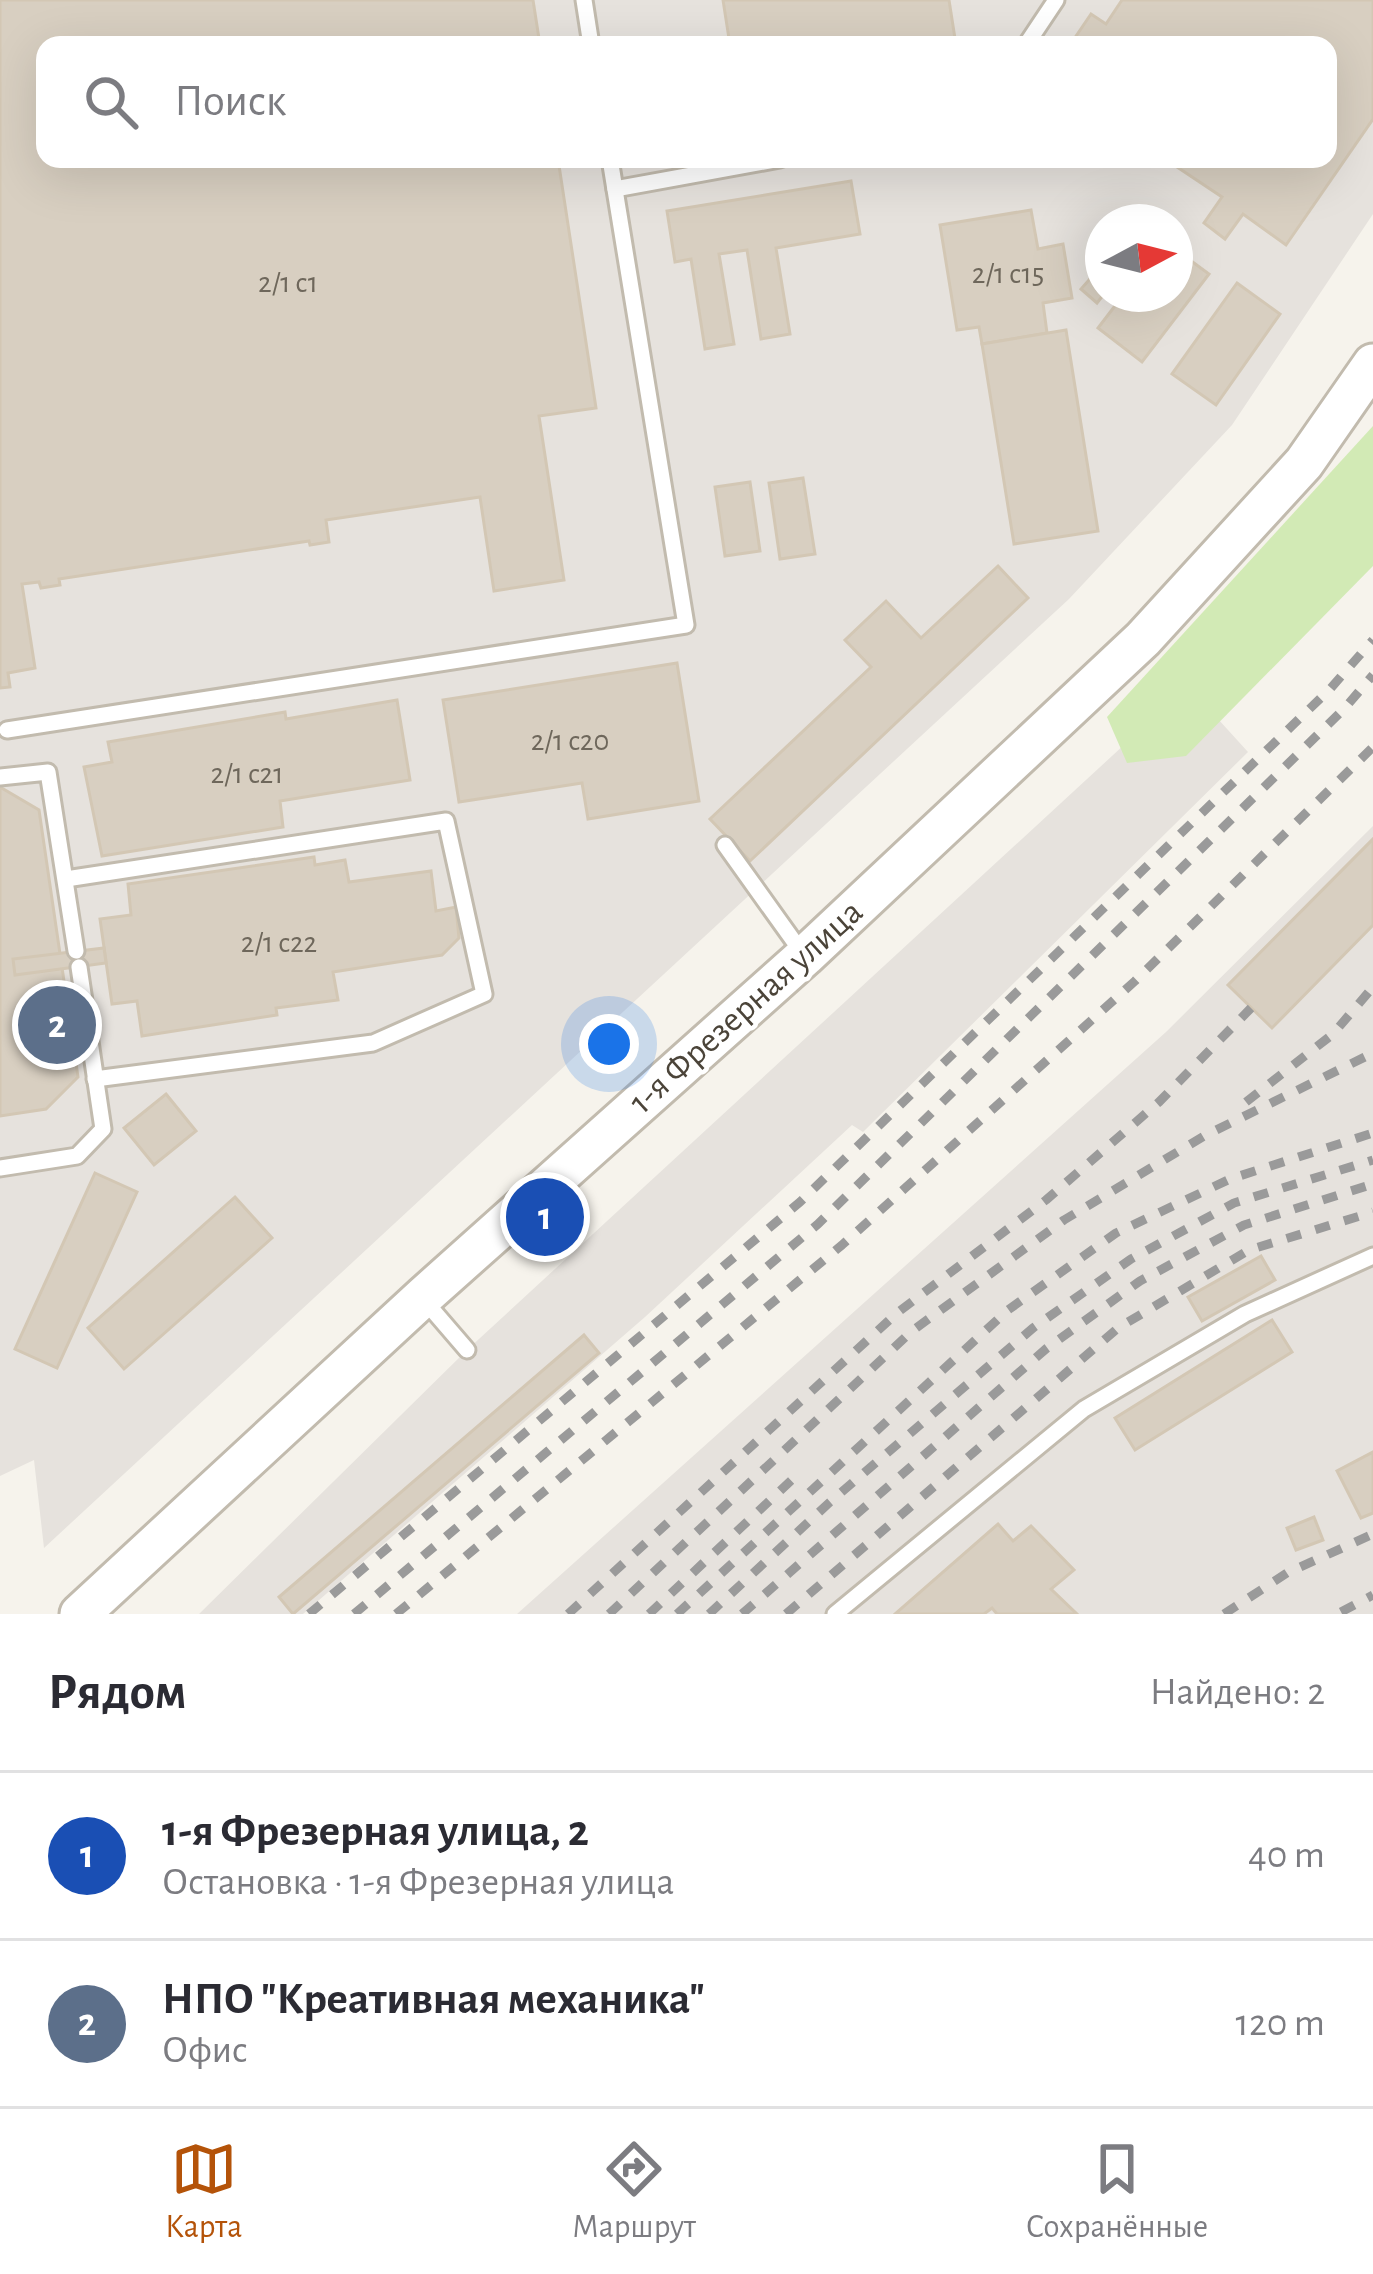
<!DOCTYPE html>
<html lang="ru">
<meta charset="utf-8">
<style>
body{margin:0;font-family:"Alegreya Sans",sans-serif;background:#f7f7f7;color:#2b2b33}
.compass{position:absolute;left:1085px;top:204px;width:108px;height:108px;border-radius:50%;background:#fff;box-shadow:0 12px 48px #0002;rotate:83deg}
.you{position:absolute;left:609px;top:1044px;width:42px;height:42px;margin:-30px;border:9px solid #fff;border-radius:50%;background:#1a73e8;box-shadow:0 0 0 18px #1a73e833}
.badge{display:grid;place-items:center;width:78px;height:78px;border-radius:50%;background:#b45309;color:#fff;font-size:39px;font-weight:700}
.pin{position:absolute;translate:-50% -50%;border:6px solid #fff;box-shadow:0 3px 12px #0006}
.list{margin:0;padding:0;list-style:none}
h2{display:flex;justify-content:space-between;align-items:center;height:156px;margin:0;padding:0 48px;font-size:51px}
h2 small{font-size:39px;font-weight:400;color:#7c7c81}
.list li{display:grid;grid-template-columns:78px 1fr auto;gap:36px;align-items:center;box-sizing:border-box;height:168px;padding:0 48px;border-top:3px solid #e1e1e2}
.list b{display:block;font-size:45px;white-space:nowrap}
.list p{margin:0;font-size:39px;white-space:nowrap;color:#7c7c81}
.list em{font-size:39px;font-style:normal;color:#7c7c81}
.icon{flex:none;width:66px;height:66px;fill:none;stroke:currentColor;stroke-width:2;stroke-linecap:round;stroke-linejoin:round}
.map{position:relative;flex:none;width:1373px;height:1614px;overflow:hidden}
.search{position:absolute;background:#fff;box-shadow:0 12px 48px #0002;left:36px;right:36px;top:36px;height:132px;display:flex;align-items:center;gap:30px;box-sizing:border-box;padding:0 42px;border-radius:24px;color:#7c7c81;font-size:45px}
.sheet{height:492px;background:#fff}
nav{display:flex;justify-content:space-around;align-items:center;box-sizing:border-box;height:168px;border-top:3px solid #e1e1e2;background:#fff;font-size:33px;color:#7c7c81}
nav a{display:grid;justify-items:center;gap:6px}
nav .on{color:#b45309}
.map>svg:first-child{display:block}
.industrial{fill:#e6e2dd;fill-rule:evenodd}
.green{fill:#d2eab5}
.building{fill:#d8cfc1;stroke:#d3c7b4;stroke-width:3}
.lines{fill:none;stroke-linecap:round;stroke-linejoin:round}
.service-casing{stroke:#c2bbae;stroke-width:21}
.tertiary-casing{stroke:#c2bbae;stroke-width:45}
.service{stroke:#fff;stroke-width:15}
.tertiary{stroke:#fff;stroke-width:39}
.rail{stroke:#9a9a9a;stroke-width:9;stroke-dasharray:15 15;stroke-linecap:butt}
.labels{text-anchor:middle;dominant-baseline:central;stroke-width:9;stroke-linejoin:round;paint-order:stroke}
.number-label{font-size:30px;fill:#6e675b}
.street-label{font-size:36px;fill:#4b4439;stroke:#fff}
</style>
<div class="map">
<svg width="1373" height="1614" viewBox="0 0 1373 1614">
<rect width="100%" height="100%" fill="#f6f3ec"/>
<g class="industrial">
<path d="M0 0H1373V214L1232 425 1069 599 44 1548 34 1460 0 1476ZM45 45H1328V159H45ZM1103 222H1175V294H1103Z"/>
<path d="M1188 686 1248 752 863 1132 852 1125 645 1317 303 1614H199L467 1350Z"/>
<path d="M1373 826V1614H517L1166 1032Z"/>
</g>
<path class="green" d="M1373 426V566L1186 756 1127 763 1107 717Z"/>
<g class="building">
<path d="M0 0H533L540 45H45V159H558L596 408 539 416 564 580 494 591 480 497 326 520 329 542 310 545 309 541 59 579 60 585 41 588 39 582 22 584 35 668 8 673 10 687 0 688Z"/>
<path d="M723 0H949L956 45H730Z"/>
<path d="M1122 0H1373V119L1286 245 1243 214 1225 239 1204 223 1222 197 1165 159H1328V45H1070L1091 14 1106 24Z"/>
<path d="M851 181 860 234 776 248 790 334 761 339 747 250 719 254 734 344 705 349 691 259 675 262 667 211Z"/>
<path d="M1031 210 1038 249 1063 244 1072 298 1043 303 1047 333 982 344 979 327 957 330 940 225Z"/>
<path d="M1175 249 1209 274 1142 362 1098 328 1124 294H1175Z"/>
<path d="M1103 264 1104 294 1097 303 1081 289Z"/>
<path d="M1237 283 1280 314 1216 405 1172 374Z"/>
<path d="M1066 330 1098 531 1014 544 982 344Z"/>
<path d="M803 478 815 554 780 559 769 483Z"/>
<path d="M750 482 760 551 725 556 715 487Z"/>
<path d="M998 566 1028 598 750 861 710 819 871 667 845 640 886 601 921 638Z"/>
<path d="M677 663 699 801 588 819 582 783 459 802 443 700Z"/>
<path d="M397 700 410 780 280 801 283 827 102 856 84 767 112 762 108 742 285 712 286 719Z"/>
<path d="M0 787 39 810 78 1077 46 1109 0 1116Z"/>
<path d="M1373 839V925L1272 1028 1228 985Z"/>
<path d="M314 857 315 865 345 860 349 882 431 871 436 911 456 907 459 938 442 955 333 972 338 1000 276 1008 277 1015 142 1036 137 1001 112 1004 100 919 131 915 128 884Z"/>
<path d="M104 948 106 963 15 975 13 959Z"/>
<path d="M166 1094 196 1131 154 1165 124 1128Z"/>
<path d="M95 1173 137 1192 57 1368 15 1349Z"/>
<path d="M235 1197 272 1238 124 1369 88 1328Z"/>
<path d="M1261 1256 1275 1280 1202 1321 1188 1297Z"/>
<path d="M1272 1320 1292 1352 1135 1450 1115 1418Z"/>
<path d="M584 1335 599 1353 293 1614 279 1597Z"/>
<path d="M1373 1452V1513L1361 1518 1337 1471Z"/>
<path d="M1314 1517 1323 1540 1296 1550 1287 1528Z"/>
<path d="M998 1524 1013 1541 1031 1526 1074 1570 1051 1589 1077 1614H997L992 1608 984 1614H895Z"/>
</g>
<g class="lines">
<g class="service-casing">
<g id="service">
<path d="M584 0 591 45"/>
<path d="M1026 45 1056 0"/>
<path d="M615 189 780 159"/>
<path d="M7 730 686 625 610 159"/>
<path d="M0 777 48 772 76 951"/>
<path d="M725 845 803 954"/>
<path d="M66 879 446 821 484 994 373 1043 95 1079"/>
<path d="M0 1168 77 1156 103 1129 79 967"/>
<path d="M424 1300 467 1350"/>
<path d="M835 1614 1084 1409 1245 1314 1373 1256"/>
</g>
</g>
<g class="tertiary-casing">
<path id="tertiary" d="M80 1614 424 1296 805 956 1143 639 1304 463 1373 364"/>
</g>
<use href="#service" class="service"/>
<use href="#tertiary" class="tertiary"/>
<g class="rail">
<path d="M1246 1102 1333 1034 1373 987"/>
<path d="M1341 1612 1373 1595"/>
<path d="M309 1614 800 1202 1330 689 1373 640"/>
<path d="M354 1614 818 1224 1344 709 1373 675"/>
<path d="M396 1614 842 1245 1135 981 1373 747"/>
<path d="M568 1614 897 1313 1046 1200 1159 1102 1251 1008"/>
<path d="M609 1614 912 1331 1064 1220 1204 1136 1373 1053"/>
<path d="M649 1614 798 1474"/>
<path d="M677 1614 1008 1310 1116 1233 1230 1179 1373 1133"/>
<path d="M709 1614 830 1502 1033 1328 1131 1259 1234 1203 1373 1160"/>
<path d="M742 1614 1047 1348 1140 1281 1244 1225 1373 1184"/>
<path d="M786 1614 1118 1328 1249 1250 1373 1212"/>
<path d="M1224 1614 1287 1573 1373 1534"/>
</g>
</g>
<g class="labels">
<g class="number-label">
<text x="1008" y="274">2/1 с15</text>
<text x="288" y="283">2/1 с1</text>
<text x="570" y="741">2/1 c20</text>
<text x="247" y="774">2/1 c21</text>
<text x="279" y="943">2/1 c22</text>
</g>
<g class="street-label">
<text transform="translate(746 1007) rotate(-42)">1-я Фрезерная улица</text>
</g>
</g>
</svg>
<svg class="compass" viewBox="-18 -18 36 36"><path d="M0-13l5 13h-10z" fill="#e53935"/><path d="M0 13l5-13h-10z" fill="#7c7c81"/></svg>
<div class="you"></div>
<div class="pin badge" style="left:545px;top:1217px;background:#1a4fb4">1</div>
<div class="pin badge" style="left:57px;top:1025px;background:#5c6f8a">2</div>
<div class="search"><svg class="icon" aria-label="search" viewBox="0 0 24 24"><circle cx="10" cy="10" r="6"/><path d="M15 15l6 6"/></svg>Поиск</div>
</div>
<section class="sheet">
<h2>Рядом<small>Найдено: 2</small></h2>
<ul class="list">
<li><span class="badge" style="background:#1a4fb4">1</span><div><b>1-я Фрезерная улица, 2</b><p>Остановка · 1-я Фрезерная улица</p></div><em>40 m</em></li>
<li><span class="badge" style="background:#5c6f8a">2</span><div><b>НПО &quot;Креативная механика&quot;</b><p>Офис</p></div><em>120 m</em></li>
</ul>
</section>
<nav>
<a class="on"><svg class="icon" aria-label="map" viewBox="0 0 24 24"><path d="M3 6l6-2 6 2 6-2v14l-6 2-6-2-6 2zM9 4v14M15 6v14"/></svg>Карта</a>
<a><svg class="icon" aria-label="directions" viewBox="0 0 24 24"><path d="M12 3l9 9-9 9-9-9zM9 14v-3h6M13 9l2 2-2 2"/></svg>Маршрут</a>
<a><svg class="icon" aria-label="saved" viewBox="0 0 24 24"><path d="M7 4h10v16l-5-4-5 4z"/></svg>Сохранённые</a>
</nav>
